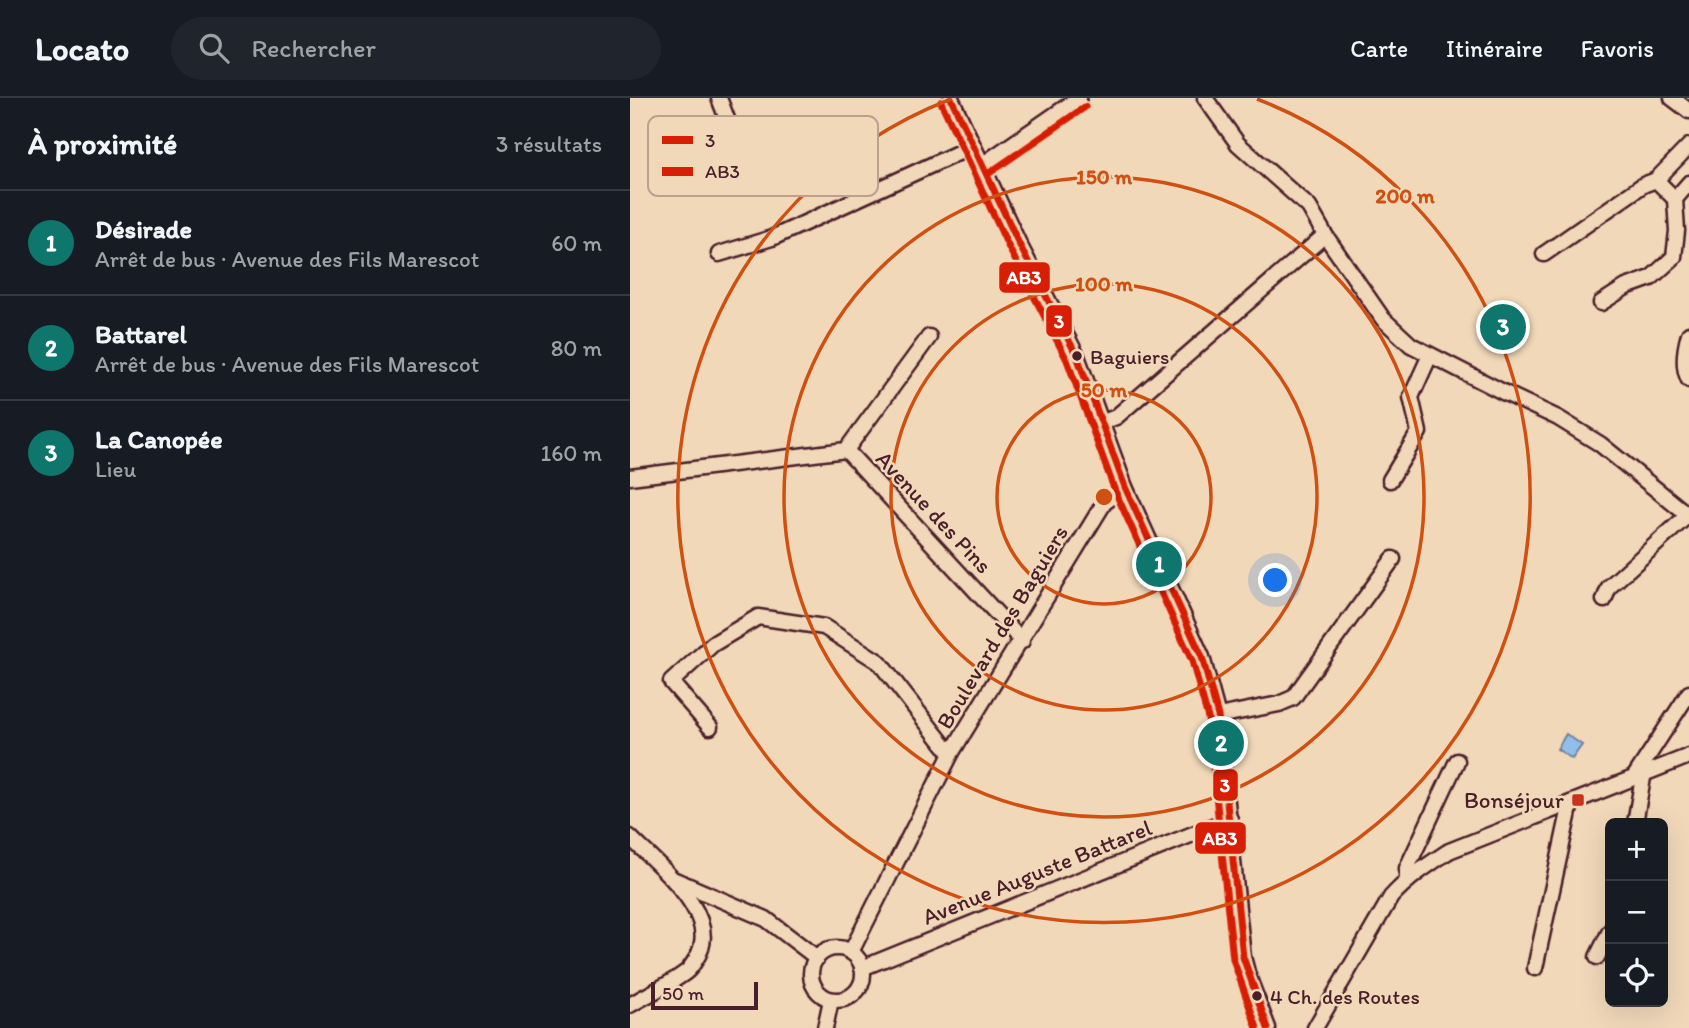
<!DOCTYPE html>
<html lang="fr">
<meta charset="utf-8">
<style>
body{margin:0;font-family:Itim,sans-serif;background:#20242c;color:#f1f3f6}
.controls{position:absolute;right:21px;bottom:21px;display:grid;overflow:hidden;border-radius:10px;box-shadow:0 7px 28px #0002}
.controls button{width:63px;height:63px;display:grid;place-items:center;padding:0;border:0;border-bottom:2px solid #363941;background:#171b24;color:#f1f3f6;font:35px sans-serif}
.scale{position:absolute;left:21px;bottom:18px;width:107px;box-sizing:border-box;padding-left:7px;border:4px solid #4a1f2b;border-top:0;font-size:19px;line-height:24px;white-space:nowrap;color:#4a1f2b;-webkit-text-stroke:5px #f1d8b9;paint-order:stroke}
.you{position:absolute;left:646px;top:483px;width:24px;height:24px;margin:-18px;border:5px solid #fff;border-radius:50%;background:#1a73e8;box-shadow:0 0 0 10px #1a73e833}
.badge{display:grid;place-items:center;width:46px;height:46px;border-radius:50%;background:#0f766e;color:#fff;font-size:23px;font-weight:700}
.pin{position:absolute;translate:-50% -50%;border:4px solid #fff;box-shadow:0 2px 7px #0006}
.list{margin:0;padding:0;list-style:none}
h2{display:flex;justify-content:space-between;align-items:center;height:91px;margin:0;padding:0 28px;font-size:30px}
h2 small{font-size:23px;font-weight:400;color:#9ea1a6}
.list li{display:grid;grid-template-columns:46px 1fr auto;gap:21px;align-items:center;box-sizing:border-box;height:105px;padding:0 28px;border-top:2px solid #363941}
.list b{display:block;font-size:26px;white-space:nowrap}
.list p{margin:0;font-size:23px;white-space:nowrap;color:#9ea1a6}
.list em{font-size:23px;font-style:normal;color:#9ea1a6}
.icon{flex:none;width:38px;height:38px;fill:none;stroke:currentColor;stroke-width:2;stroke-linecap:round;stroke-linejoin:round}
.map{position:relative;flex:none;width:1059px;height:930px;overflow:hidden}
header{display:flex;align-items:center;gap:42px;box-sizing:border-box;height:98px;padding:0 35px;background:#171b24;border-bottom:2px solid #363941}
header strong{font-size:33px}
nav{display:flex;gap:38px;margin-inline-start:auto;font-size:24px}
.search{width:490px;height:63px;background:#20242c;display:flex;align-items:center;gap:18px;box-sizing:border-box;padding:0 24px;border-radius:38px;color:#9ea1a6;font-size:26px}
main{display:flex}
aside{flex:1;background:#171b24}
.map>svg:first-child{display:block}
.water{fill:#90bfeb;stroke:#747f9e;stroke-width:2}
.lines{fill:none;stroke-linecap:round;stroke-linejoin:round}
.minor-casing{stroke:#4a1f2b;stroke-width:19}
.minor{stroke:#f1d8b9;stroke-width:14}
.bus-1-casing{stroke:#f1d8b9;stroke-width:12}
.bus-2-casing{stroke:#f1d8b9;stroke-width:12}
.bus-1{stroke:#d81e05;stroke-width:7}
.bus-2{stroke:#d81e05;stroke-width:7}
.ring{fill:none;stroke:#d05011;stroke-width:3.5}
.bus-dot{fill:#4a1f2b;stroke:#f1d8b9;stroke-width:2.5}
.poi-dot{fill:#c8321e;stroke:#f1d8b9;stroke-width:2.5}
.labels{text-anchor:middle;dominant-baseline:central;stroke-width:5;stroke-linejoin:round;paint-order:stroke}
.bus-label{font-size:21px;fill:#4a1f2b;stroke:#f1d8b9;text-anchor:start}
.street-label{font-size:23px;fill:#4a1f2b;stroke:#f1d8b9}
.poi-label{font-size:23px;fill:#4a1f2b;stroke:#f1d8b9;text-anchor:end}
.key{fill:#f1d8b9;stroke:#bfa08e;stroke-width:2}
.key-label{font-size:19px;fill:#4a1f2b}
.centre{fill:#d05011;stroke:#f1d8b9;stroke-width:3.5}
.ring-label{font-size:21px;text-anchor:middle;font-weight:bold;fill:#d05011;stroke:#f1d8b9;stroke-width:5;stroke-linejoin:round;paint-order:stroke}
.line-badge{stroke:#f1d8b9;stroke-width:2.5}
.badge-label{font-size:19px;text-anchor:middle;font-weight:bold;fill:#fff}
</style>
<header>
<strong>Locato</strong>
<div class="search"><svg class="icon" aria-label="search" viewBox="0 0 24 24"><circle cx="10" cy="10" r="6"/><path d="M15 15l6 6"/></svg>Rechercher</div>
<nav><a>Carte</a><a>Itinéraire</a><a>Favoris</a></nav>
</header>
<main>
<aside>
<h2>À proximité<small>3 résultats</small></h2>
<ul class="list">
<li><span class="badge">1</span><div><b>Désirade</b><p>Arrêt de bus · Avenue des Fils Marescot</p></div><em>60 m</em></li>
<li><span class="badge">2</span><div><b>Battarel</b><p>Arrêt de bus · Avenue des Fils Marescot</p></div><em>80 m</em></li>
<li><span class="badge">3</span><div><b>La Canopée</b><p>Lieu</p></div><em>160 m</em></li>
</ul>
</aside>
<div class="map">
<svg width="1059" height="930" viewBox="0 0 1059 930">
<rect width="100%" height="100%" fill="#f1d8b9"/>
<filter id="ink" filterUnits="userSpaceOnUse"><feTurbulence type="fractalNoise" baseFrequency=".0143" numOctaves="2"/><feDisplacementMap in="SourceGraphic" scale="14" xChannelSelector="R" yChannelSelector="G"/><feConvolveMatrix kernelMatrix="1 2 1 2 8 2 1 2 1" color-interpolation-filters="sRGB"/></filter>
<g filter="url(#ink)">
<path class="water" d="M936 636 952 647 942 661 927 651Z"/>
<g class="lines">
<g class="minor-casing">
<g id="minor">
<path d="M89 0 118 76 175 55"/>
<path d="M321 0 389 146 447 258 495 389 572 559 588 618 613 859 618 878 638 930"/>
<path d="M575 0 608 46 679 109 695 137 753 221 781 247 875 295 928 320 970 346 1059 418"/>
<path d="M1042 0 1059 13"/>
<path d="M352 67 449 0"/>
<path d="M1026 82 1059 48"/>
<path d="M89 156 142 140 343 48"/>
<path d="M914 156 1013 87 1026 82 1045 101 1059 85"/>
<path d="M971 205 996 189 1021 180 1044 159 1047 133 1045 101"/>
<path d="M1059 236C1055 250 1052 269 1059 282"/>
<path d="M473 324 486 319 695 137"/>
<path d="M216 352 392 543"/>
<path d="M216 352 299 239"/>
<path d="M0 379 216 352"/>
<path d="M760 382 789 334 781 299 800 257"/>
<path d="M974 502 979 489 1058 417"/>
<path d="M588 618 649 606 663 600 763 461"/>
<path d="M80 629 41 584 83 546 128 519 194 529 249 564 314 647 322 654"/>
<path d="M1005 678 1059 595"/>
<path d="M1005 725 1014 674"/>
<path d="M0 739C28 768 94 818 66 861 63 866 60 871 56 874 39 887 18 896 0 907"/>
<path d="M45 782 136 821 187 860"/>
<path d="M777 782V770L827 663"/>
<circle cx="207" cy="876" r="26"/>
<path d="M221 854 322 654 474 405 495 389"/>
<path d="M967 859 980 833"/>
<path d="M232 870 600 721"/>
<path d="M905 870 941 705"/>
<path d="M195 930 201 902"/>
<path d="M685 930 761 799C778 780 798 767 819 753L1059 658"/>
</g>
</g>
<use href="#minor" class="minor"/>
<g class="bus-1-casing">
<path id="bus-1" d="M321 0 389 146 447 258 495 389 572 559 588 618 613 859 638 930"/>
</g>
<g class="bus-2-casing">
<g id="bus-2">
<path d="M311 4 379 150 437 262 485 393 562 563 578 620 603 861 627 930"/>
<path d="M358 76 455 9"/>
</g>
</g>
<use href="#bus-1" class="bus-1"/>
<use href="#bus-2" class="bus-2"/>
</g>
</g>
<g class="ring">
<circle cx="474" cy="399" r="107"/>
<circle cx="474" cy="399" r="213"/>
<circle cx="474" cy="399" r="320"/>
<path d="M627 1A426 426 0 1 1 321 1"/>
</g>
<g class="bus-dot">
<circle cx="447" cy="258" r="6"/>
<circle cx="627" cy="898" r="6"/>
</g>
<rect class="poi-dot" x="941" y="695" width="14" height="14" rx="3.5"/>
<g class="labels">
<g class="bus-label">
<text x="460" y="258">Baguiers</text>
<text x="640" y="898">4 Ch. des Routes</text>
</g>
<g class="street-label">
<text transform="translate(304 414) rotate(47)">Avenue des Pins</text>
<text transform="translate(372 529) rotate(-59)">Boulevard des Baguiers</text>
<text transform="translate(407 774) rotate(-22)">Avenue Auguste Battarel</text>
</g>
<g class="poi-label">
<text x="934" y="702">Bonséjour</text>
</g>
</g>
<rect x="18" y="18" width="230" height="80" rx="10" class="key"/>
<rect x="32" y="38" width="31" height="8" fill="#d81e05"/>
<rect x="32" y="69" width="31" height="9" fill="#d81e05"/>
<g class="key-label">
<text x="75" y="49">3</text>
<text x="75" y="80">AB3</text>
</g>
<circle cx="474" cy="399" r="10" class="centre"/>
<g class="ring-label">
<text x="474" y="86">150 m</text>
<text x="775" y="105">200 m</text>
<text x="474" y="193">100 m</text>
<text x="474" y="299">50 m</text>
</g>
<g class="line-badge">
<rect x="368" y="163" width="53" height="33" rx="7" fill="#d81e05"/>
<rect x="415" y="206" width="28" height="34" rx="7" fill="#d81e05"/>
<rect x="582" y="670" width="27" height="34" rx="7" fill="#d81e05"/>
<rect x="564" y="723" width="53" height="34" rx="7" fill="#d81e05"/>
</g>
<g class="badge-label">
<text x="394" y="186">AB3</text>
<text x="429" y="230">3</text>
<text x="595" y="694">3</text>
<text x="590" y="747">AB3</text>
</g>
</svg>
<div class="controls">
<button>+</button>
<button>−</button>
<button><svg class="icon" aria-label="locate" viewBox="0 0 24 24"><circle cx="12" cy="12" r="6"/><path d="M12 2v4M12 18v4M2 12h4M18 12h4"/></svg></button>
</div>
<div class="scale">50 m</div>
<div class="you"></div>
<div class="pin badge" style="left:529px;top:466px">1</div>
<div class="pin badge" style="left:591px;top:645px">2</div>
<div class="pin badge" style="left:873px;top:229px">3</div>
</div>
</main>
